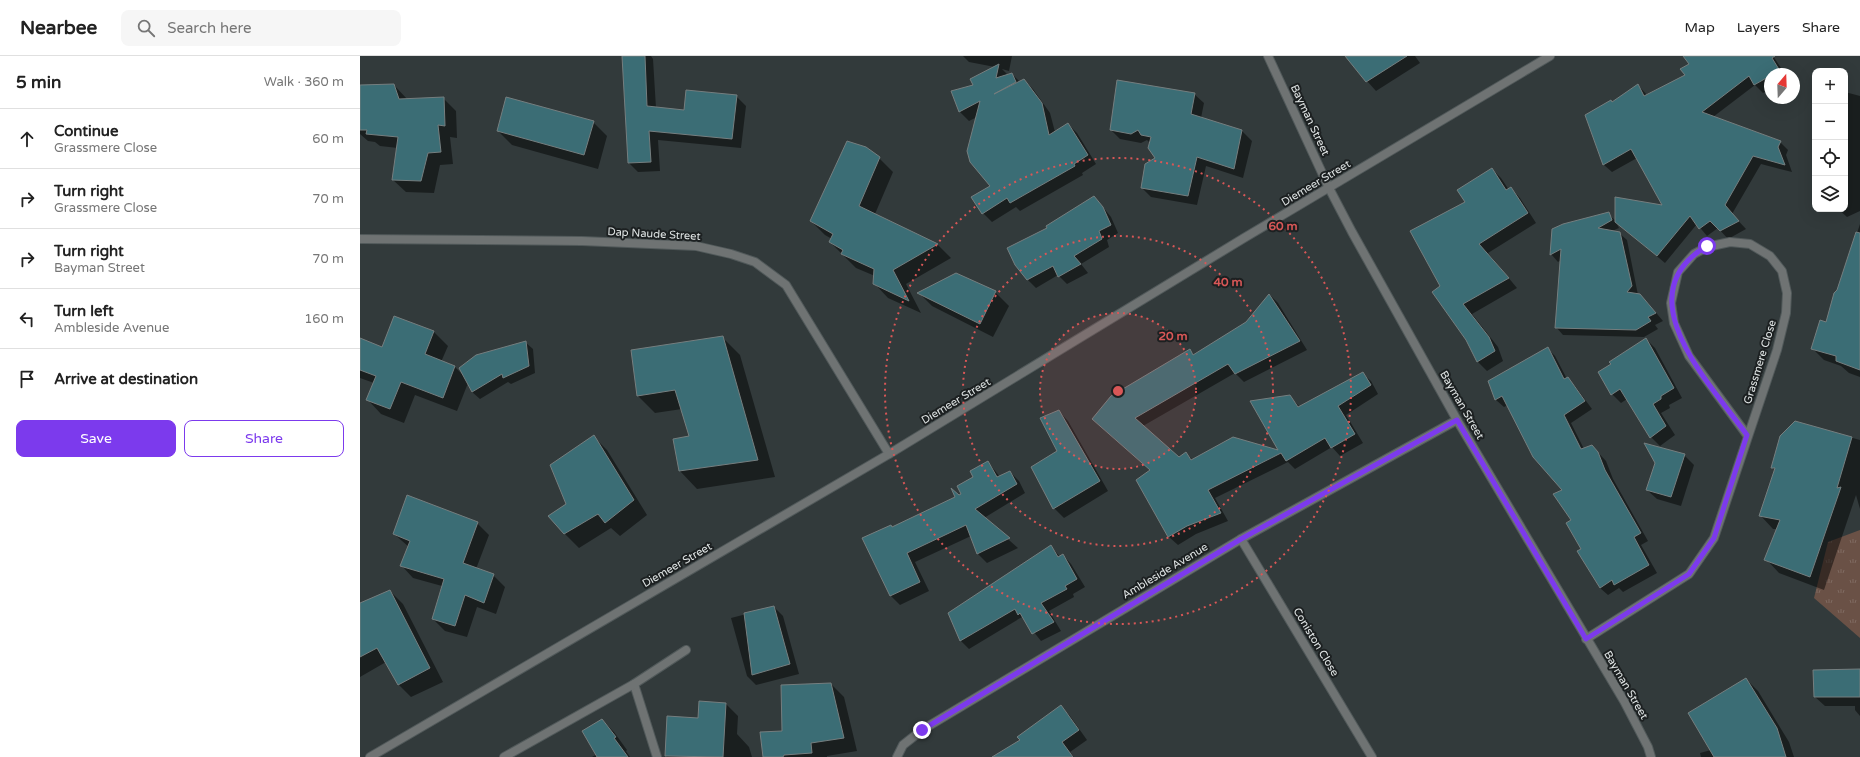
<!DOCTYPE html>
<meta charset="utf-8">
<style>
body{margin:0;font-family:"Varela Round",sans-serif;background:#f6f6f6;color:#222}
.controls{position:absolute;right:12px;top:12px;display:grid;overflow:hidden;border-radius:8px;box-shadow:0 4px 16px #0002}
.controls button{width:36px;height:36px;display:grid;place-items:center;padding:0;border:0;border-bottom:1px solid #e0e0e0;background:#fff;color:#222;font:20px sans-serif}
.compass{position:absolute;left:1404px;top:12px;width:36px;height:36px;border-radius:50%;background:#fff;box-shadow:0 4px 16px #0002;rotate:19deg}
.stop{position:absolute;width:12px;height:12px;margin:-9px;border:3px solid #7c3aed;border-radius:50%;background:#fff}
.stop.end{background:#7c3aed;border-color:#fff;box-shadow:0 1px 4px #0008}
.list{margin:0;padding:0;list-style:none}
h2{display:flex;justify-content:space-between;align-items:center;height:52px;margin:0;padding:0 16px;font-size:17px}
h2 small{font-size:13px;font-weight:400;color:#767676}
.list li{display:grid;grid-template-columns:26px 1fr auto;gap:12px;align-items:center;box-sizing:border-box;height:60px;padding:0 16px;border-top:1px solid #e0e0e0}
.list b{display:block;font-size:15px;white-space:nowrap}
.list p{margin:0;font-size:13px;white-space:nowrap;color:#767676}
.list em{font-size:13px;font-style:normal;color:#767676}
.actions{display:flex;gap:8px;padding:12px 16px}
.actions a{flex:1;padding:9px 0;border:1px solid #7c3aed;border-radius:8px;text-align:center;font-size:14px;color:#7c3aed}
.actions .main{background:#7c3aed;color:#fff}
.icon{flex:none;width:22px;height:22px;fill:none;stroke:currentColor;stroke-width:2;stroke-linecap:round;stroke-linejoin:round}
.map{position:relative;flex:none;width:1500px;height:701px;overflow:hidden}
header{display:flex;align-items:center;gap:24px;box-sizing:border-box;height:56px;padding:0 20px;background:#fff;border-bottom:1px solid #e0e0e0}
header strong{font-size:19px}
nav{display:flex;gap:22px;margin-inline-start:auto;font-size:14px}
.search{width:280px;height:36px;background:#f6f6f6;display:flex;align-items:center;gap:10px;box-sizing:border-box;padding:0 14px;border-radius:8px;color:#767676;font-size:15px}
main{display:flex}
aside{flex:1;background:#fff}
.map>svg:first-child{display:block}
.grass{fill:url(#grass-tufts)}
.shadow{fill:#0007}
.building{fill:#3b6d75;stroke:#757e7f}
.lines{fill:none;stroke-linecap:round;stroke-linejoin:round}
.service-casing{stroke:#51595a;stroke-width:10}
.minor-casing{stroke:#51595a;stroke-width:10}
.tertiary-casing{stroke:#51595a;stroke-width:10}
.service{stroke:#6f7373;stroke-width:8}
.minor{stroke:#6f7373;stroke-width:8}
.tertiary{stroke:#6f7373;stroke-width:8}
.route{stroke:#7c3aed;stroke-width:5}
.ring{fill:none;stroke:#d85757;stroke-width:2;stroke-dasharray:2 4}
.labels{text-anchor:middle;dominant-baseline:central;stroke-width:4;stroke-linejoin:round;paint-order:stroke}
.street-label{font-size:11px;fill:#e0e5e5;stroke:#1c2021}
.centre{fill:#d85757;stroke:#1c2021;stroke-width:2}
.ring-label{font-size:12px;text-anchor:middle;font-weight:bold;fill:#d85757;stroke:#1c2021;stroke-width:4;stroke-linejoin:round;paint-order:stroke}
</style>
<header>
<strong>Nearbee</strong>
<div class="search"><svg class="icon" aria-label="search" viewBox="0 0 24 24"><circle cx="10" cy="10" r="6"/><path d="M15 15l6 6"/></svg>Search here</div>
<nav><a>Map</a><a>Layers</a><a>Share</a></nav>
</header>
<main>
<aside>
<h2>5 min<small>Walk · 360 m</small></h2>
<ul class="list">
<li><svg class="icon" aria-label="ahead" viewBox="0 0 24 24"><path d="M12 20V5M6 11l6-6 6 6"/></svg><div><b>Continue</b><p>Grassmere Close</p></div><em>60 m</em></li>
<li><svg class="icon" aria-label="right" viewBox="0 0 24 24"><path d="M7 20v-9h11M14 6l5 5-5 5"/></svg><div><b>Turn right</b><p>Grassmere Close</p></div><em>70 m</em></li>
<li><svg class="icon" aria-label="right" viewBox="0 0 24 24"><path d="M7 20v-9h11M14 6l5 5-5 5"/></svg><div><b>Turn right</b><p>Bayman Street</p></div><em>70 m</em></li>
<li><svg class="icon" aria-label="left" viewBox="0 0 24 24"><path d="M17 20v-9H6M10 6l-5 5 5 5"/></svg><div><b>Turn left</b><p>Ambleside Avenue</p></div><em>160 m</em></li>
<li><svg class="icon" aria-label="arrive" viewBox="0 0 24 24"><path d="M6 21V4h12l-3 4 3 4H6"/></svg><div><b>Arrive at destination</b></div></li>
</ul>
<div class="actions"><a class="main">Save</a><a>Share</a></div>
</aside>
<div class="map">
<svg width="1500" height="701" viewBox="0 0 1500 701">
<defs>
<pattern id="grass-tufts" width="24" height="20" patternUnits="userSpaceOnUse"><rect width="24" height="20" fill="#6a5146"/><path d="M3 7l-1-3M5 7V3M7 7l1-3M15 17l-1-3M17 17v-4M19 17l1-3" fill="none" stroke="#7f6a61"/></pattern>
</defs>
<rect width="100%" height="100%" fill="#323a3b"/>
<path class="grass" d="M1500 474V582L1454 542 1468 486Z"/>
<g class="shadow">
<path d="M263 0H291L293 3 296 52 325 55 376 40 386 50 381 92 298 84 300 115 278 116 269 107Z"/>
<path d="M603 0H652L649 15 642 13 648 19 652 18 660 26 664 24 673 33 690 57 695 76 708 68 717 77 736 108 722 117 723 119 660 155 656 151 632 166 623 157 632 131 617 61 609 65 600 56 592 36 615 29 635 11 609 6Z"/>
<path d="M993 0H1055L1060 7 1016 35 1007 25Z"/>
<path d="M1335 0H1413L1425 18H1410V33L1403 37 1395 29 1353 61 1420 86 1428 94 1426 99 1432 116 1401 108 1372 158 1386 173 1368 183 1358 172 1347 180 1337 168 1305 207 1256 166 1259 172 1252 175 1259 177 1267 184 1278 239 1288 247 1303 265 1295 269 1298 273 1284 281 1203 279 1196 271 1201 204 1198 206 1191 198 1193 173 1248 158 1256 165 1304 150 1277 102 1252 116 1244 109 1226 60 1253 47 1278 29 1287 39 1326 19Z"/>
<path d="M34 29 47 43 83 42 96 55 97 82 90 81 93 108 80 109 74 137 46 136 33 124 38 92 20 90 15 86 8 85 0 78V30Z"/>
<path d="M1485 36 1500 40V155L1487 161 1478 153H1485Z"/>
<path d="M834 38 844 47 841 62 882 75 892 85 883 122 846 110 837 149 791 141 782 132 796 102 790 87 787 84 781 87 760 83 751 74Z"/>
<path d="M233 66 247 80 238 113 152 89 138 75Z"/>
<path d="M519 102 533 116 515 158 578 189 591 202 546 228 561 257 528 242 514 227 515 220 496 212 470 186 472 183 465 179 451 165Z"/>
<path d="M1132 113 1141 122 1149 134 1151 132 1160 142 1176 167 1128 197 1157 232 1112 258 1138 291 1143 305 1127 315 1118 306 1082 231 1106 147Z"/>
<path d="M742 150 751 161 758 177 747 184 749 191 721 208 728 217 707 228 698 219 676 232 667 223Z"/>
<path d="M1500 168V321L1489 317 1481 310 1464 304 1452 292 1467 268Z"/>
<path d="M596 219 635 236 649 250 633 281 572 250 559 237Z"/>
<path d="M910 239 918 247 947 294 884 326 875 317 783 370 819 403 826 398 833 404 920 396 929 340 940 351 1002 317 1011 325 1018 338 986 359 1003 387 980 400 972 391 935 413 928 406 855 442 868 465 836 478 818 489 809 481 778 424 791 415 741 371 830 295 834 299 887 267Z"/>
<path d="M74 276 88 290 81 306 95 311 105 321 165 286 173 293 175 317 151 328 148 326 120 343 112 336 108 327 97 355 55 339 44 367 21 358 8 344 14 327 0 322V283L23 292Z"/>
<path d="M362 281 380 299 415 421 337 433 320 415 314 384 331 381 322 353 295 357 278 340Z"/>
<path d="M1286 283 1295 292 1322 342 1309 349 1310 352 1301 357 1315 379 1300 390 1291 381 1267 343 1261 347 1252 338V309Z"/>
<path d="M1187 292 1195 300 1207 323 1215 330 1232 353 1211 367 1224 393 1232 390 1246 405 1253 423 1288 485 1281 489 1297 517 1263 536 1259 532 1248 539 1240 532 1222 494 1203 434 1148 349 1144 351 1136 344 1129 326Z"/>
<path d="M699 355 708 365 748 435 704 462 694 452 672 411 699 395Z"/>
<path d="M1435 366 1500 384V453L1496 439 1464 534 1419 517 1406 503 1417 473H1413L1400 459 1415 414 1412 411Z"/>
<path d="M234 381 247 394 287 459 260 480 251 472 219 492 205 478 207 448Z"/>
<path d="M1324 399 1334 409 1321 450 1297 443 1287 434Z"/>
<path d="M628 406 640 421 650 416 659 425 665 437 624 462 658 492 627 507 618 498 611 480 555 506 569 535 540 549 531 540 503 483 532 472 602 439Z"/>
<path d="M117 467 129 479 116 513 133 519 145 531 136 558 117 551 107 581 85 575 73 563 82 530 53 522 42 510 49 491 34 478Z"/>
<path d="M691 490 700 501 703 499 711 508 725 531 713 538 714 541 689 555 701 575 681 585 662 561 609 593 600 584Z"/>
<path d="M30 535 43 548 83 626 51 641 38 628 26 606 0 621V548Z"/>
<path d="M414 551 423 560 439 618 396 629 387 620 371 562Z"/>
<path d="M1500 614V660L1495 654V650H1465L1455 641Z"/>
<path d="M1386 623 1398 635 1429 686 1434 701H1341L1340 697 1351 694Z"/>
<path d="M471 628 484 641 497 695 467 700V701H416L423 675Z"/>
<path d="M366 648 378 660 377 678 389 691 392 701H307L306 700 339 663Z"/>
<path d="M701 651 710 660 727 684 710 696 714 701H634L661 684Z"/>
<path d="M242 664 254 676 267 694 266 695 270 701H232L237 698Z"/>
</g>
<g class="building">
<path d="M262 0H285L287 50 324 54 326 34 377 39 372 83 289 75 291 106 268 107Z"/>
<path d="M985 0H1047L1006 26Z"/>
<path d="M1323 0H1415L1412 2 1420 15 1414 18H1410V20L1394 29 1389 20 1342 56 1421 85 1418 91 1425 109 1393 100 1365 149 1379 165 1360 175 1350 165 1339 173 1330 160 1297 200 1255 166V141L1302 149 1271 93 1243 109 1225 59 1251 44 1252 46 1278 28 1284 40 1325 19 1320 13 1329 8Z"/>
<path d="M639 8 636 22 652 17 656 26 634 38 664 23 682 47 689 79 708 67 728 99 714 108 715 110 650 147 647 142 622 158 611 141 630 130 610 106 607 95 620 45 599 56 591 35 613 29 610 23Z"/>
<path d="M757 24 835 37 831 58 882 74 874 113 837 101 828 140 781 132 785 108 795 102 788 92 791 81 781 79 778 74 771 78 750 74Z"/>
<path d="M34 28 39 43 84 41 85 70 78 69 81 96 68 97 61 125 32 124 38 81 6 78 7 74H0V29Z"/>
<path d="M146 41 234 65 224 99 137 75Z"/>
<path d="M487 85 506 91 520 101 499 150 578 188 533 214 549 245 513 228 514 213 481 198 483 194 469 186 473 178 450 165Z"/>
<path d="M1132 112 1146 134 1151 131 1168 157 1119 188 1149 222 1103 248 1129 281 1135 295 1117 306 1106 284 1072 236 1080 230 1050 175 1105 146 1097 134Z"/>
<path d="M734 140 743 151 751 169 739 175 742 183 714 200 721 208 698 221 693 210 667 224 655 209 647 192 687 172 686 170Z"/>
<path d="M1249 156 1252 164 1238 172 1260 176 1272 230 1267 236 1280 238 1296 257 1288 261 1291 265 1276 274 1195 272 1201 193 1190 199 1192 173 1203 168Z"/>
<path d="M1496 176 1500 177V314L1476 305V300L1451 293 1460 264 1466 266 1474 237 1477 234Z"/>
<path d="M596 217 636 235 620 268 557 237Z"/>
<path d="M909 238 940 285 875 318 868 308 775 362 819 401 826 396 831 404 873 381 918 394 890 345 930 339 938 351 1003 316 1011 329 978 350 995 378 971 392 965 382 926 405 921 397 848 434 861 457 827 470 808 481 776 424 790 414 732 363 751 340 830 293 833 299 886 266Z"/>
<path d="M34 260 74 275 65 298 95 310 83 342 41 326 30 353 6 344 16 320 0 314V282L22 291Z"/>
<path d="M363 280 398 404 319 415 313 383 329 380 315 334 277 340 271 294Z"/>
<path d="M1286 282 1314 332 1301 340V343L1293 348 1306 370 1290 382 1260 333 1251 339 1238 316 1251 308 1249 306Z"/>
<path d="M166 285 169 310 143 322 142 318 112 336 99 312 116 299Z"/>
<path d="M1188 291 1204 323 1208 321 1225 345 1204 359 1221 393 1232 389 1238 396 1245 414 1281 477 1274 481 1289 509 1254 529 1252 524 1240 532 1217 495 1221 493 1206 467 1211 464 1193 438 1202 434 1173 401 1142 340 1135 344 1128 325Z"/>
<path d="M699 354 740 425 693 453 671 411 697 395 680 362Z"/>
<path d="M1435 365 1492 381 1477 432 1481 431 1450 521 1404 504 1420 464 1399 460 1415 412H1411L1420 380Z"/>
<path d="M234 379 274 444 245 467 238 458 204 478 188 460 206 448 190 409Z"/>
<path d="M1284 387 1325 398 1311 441 1286 434 1295 407Z"/>
<path d="M628 405 637 421 650 415 657 428 615 453 650 482 617 498 606 469 547 497 560 526 530 540 502 482 531 469 532 471 595 441 591 432 599 439 601 438 597 430 613 421 610 415Z"/>
<path d="M47 439 118 466 103 507 134 518 124 547 105 539 95 570 72 563 84 523 40 510 50 485 33 478Z"/>
<path d="M691 489 698 501 703 498 717 523 705 530 707 533 681 547 694 566 672 578 660 557 658 559 655 553 600 585 588 557Z"/>
<path d="M30 534 70 612 38 629 17 592 0 601V547Z"/>
<path d="M414 550 430 608 392 619 384 557Z"/>
<path d="M1500 613V641H1454L1453 614Z"/>
<path d="M1386 622 1417 672 1426 701H1354L1328 657Z"/>
<path d="M471 627 484 682 451 687 452 697 424 699 423 701H403L400 676 422 675 421 629Z"/>
<path d="M339 645 366 647 363 701 305 700 307 660 338 662Z"/>
<path d="M701 649 719 674 702 686 713 701H632L660 684 657 681Z"/>
<path d="M242 663 256 681 254 682 268 701H237L222 675Z"/>
</g>
<g class="lines">
<g class="service-casing">
<g id="service">
<path d="M274 628 297 701"/>
<path d="M144 701 274 628 326 594"/>
</g>
</g>
<g class="minor-casing">
<g id="minor">
<path d="M908 0 969 132 992 176 1097 364 1264 645 1288 691 1291 701"/>
<path d="M0 183 222 185 336 190 371 198 395 206 426 229 529 398"/>
<path d="M881 483 1012 701"/>
<path d="M1226 583 1329 518 1354 482 1417 294 1426 257 1427 237 1422 215 1410 200 1390 188 1370 186 1347 191 1334 198 1318 216 1311 247 1314 267 1329 300 1387 379"/>
<path d="M537 701 543 689 562 674 881 483 1097 364"/>
</g>
</g>
<g class="tertiary-casing">
<path id="tertiary" d="M10 701 529 398 884 182 1190 0"/>
</g>
<use href="#service" class="service"/>
<use href="#minor" class="minor"/>
<use href="#tertiary" class="tertiary"/>
</g>
<g class="lines">
<path class="route" d="M562 674 881 483 1097 364 1226 583 1329 518 1354 482 1387 379C1351 329 1263 239 1347 190"/>
</g>
<circle cx="758" cy="335" r="78" fill="#d85757" fill-opacity=".12"/>
<g class="ring">
<circle cx="758" cy="335" r="78"/>
<circle cx="758" cy="335" r="155"/>
<circle cx="758" cy="335" r="233"/>
</g>
<g class="labels">
<g class="street-label">
<text transform="translate(950 64) rotate(65)">Bayman Street</text>
<text transform="translate(956 127) rotate(-31)">Diemeer Street</text>
<text transform="translate(294 178) rotate(3)">Dap Naude Street</text>
<text transform="translate(1400 306) rotate(-73)">Grassmere Close</text>
<text transform="translate(596 345) rotate(-31)">Diemeer Street</text>
<text transform="translate(1102 349) rotate(60)">Bayman Street</text>
<text transform="translate(317 509) rotate(-30)">Diemeer Street</text>
<text transform="translate(805 515) rotate(-31)">Ambleside Avenue</text>
<text transform="translate(956 586) rotate(59)">Coniston Close</text>
<text transform="translate(1266 629) rotate(60)">Bayman Street</text>
</g>
</g>
<circle cx="758" cy="335" r="6" class="centre"/>
<g class="ring-label">
<text x="923" y="174">60 m</text>
<text x="868" y="230">40 m</text>
<text x="813" y="284">20 m</text>
</g>
</svg>
<div class="controls">
<button>+</button>
<button>−</button>
<button><svg class="icon" aria-label="locate" viewBox="0 0 24 24"><circle cx="12" cy="12" r="6"/><path d="M12 2v4M12 18v4M2 12h4M18 12h4"/></svg></button>
<button><svg class="icon" aria-label="layers" viewBox="0 0 24 24"><path d="M12 4l9 5-9 5-9-5zM3 14l9 5 9-5"/></svg></button>
</div>
<svg class="compass" viewBox="-18 -18 36 36"><path d="M0-13l5 13h-10z" fill="#e53935"/><path d="M0 13l5-13h-10z" fill="#767676"/></svg>
<div class="stop" style="left:1347px;top:190px"></div>
<div class="stop end" style="left:562px;top:674px"></div>
</div>
</main>
